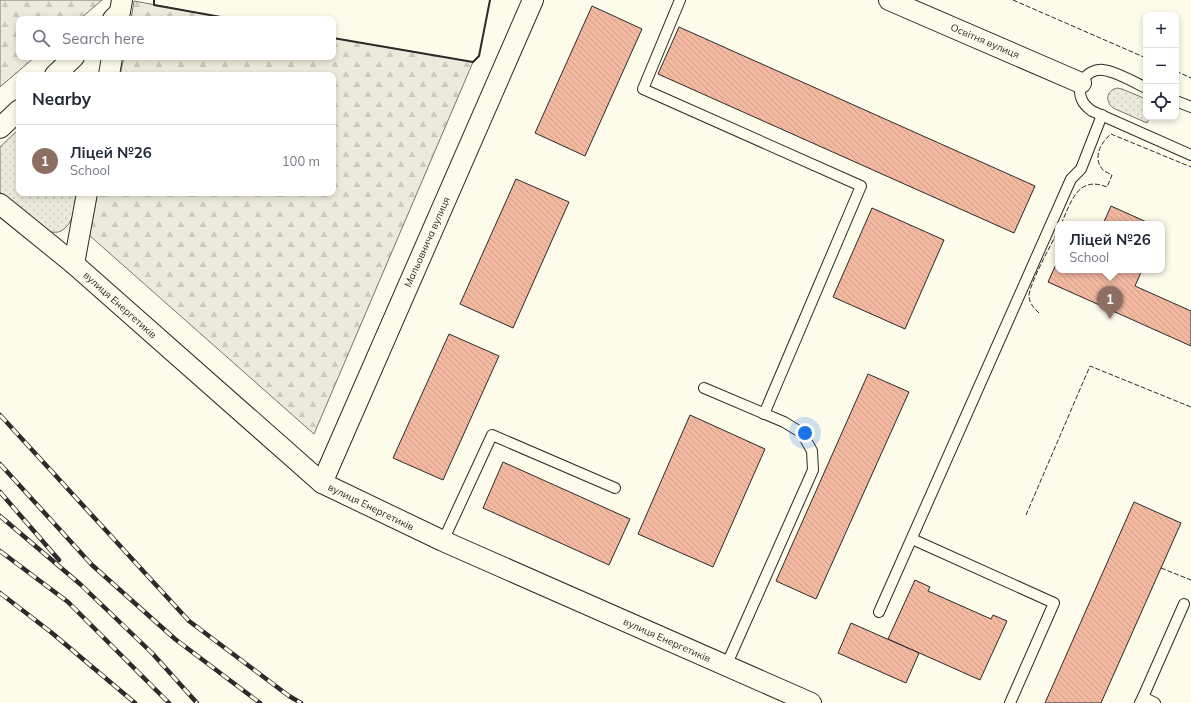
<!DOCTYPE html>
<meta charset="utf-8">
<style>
body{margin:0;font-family:Mulish,sans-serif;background:#f6f6f7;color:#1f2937}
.controls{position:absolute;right:12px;top:12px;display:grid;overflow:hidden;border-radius:8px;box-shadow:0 2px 6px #0003}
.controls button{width:36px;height:36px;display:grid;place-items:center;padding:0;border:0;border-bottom:1px solid #e0e1e3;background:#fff;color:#1f2937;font:20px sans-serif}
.you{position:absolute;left:805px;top:433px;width:14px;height:14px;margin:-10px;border:3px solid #fff;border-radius:50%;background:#1a73e8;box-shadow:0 0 0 6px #1a73e833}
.badge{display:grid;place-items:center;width:26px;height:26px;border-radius:50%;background:#ea580c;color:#fff;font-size:13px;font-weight:700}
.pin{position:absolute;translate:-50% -33px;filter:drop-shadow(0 1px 2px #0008)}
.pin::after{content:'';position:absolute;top:21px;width:14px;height:12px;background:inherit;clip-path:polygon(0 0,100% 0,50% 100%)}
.popup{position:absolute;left:1055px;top:221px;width:110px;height:52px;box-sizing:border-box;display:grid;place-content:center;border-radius:8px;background:#fff;filter:drop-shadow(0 1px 3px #0005);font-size:13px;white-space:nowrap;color:#747a83}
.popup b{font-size:15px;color:#1f2937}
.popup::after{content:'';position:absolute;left:50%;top:100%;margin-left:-8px;border:8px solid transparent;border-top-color:#fff}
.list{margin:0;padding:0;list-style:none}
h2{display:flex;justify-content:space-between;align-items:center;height:52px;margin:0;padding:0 16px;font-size:17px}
h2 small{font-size:13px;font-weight:400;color:#747a83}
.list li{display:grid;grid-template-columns:26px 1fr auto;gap:12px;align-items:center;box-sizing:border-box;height:72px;padding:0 16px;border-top:1px solid #e0e1e3}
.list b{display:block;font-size:15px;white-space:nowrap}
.list p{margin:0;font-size:13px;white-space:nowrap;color:#747a83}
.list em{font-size:13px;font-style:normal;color:#747a83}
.icon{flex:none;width:22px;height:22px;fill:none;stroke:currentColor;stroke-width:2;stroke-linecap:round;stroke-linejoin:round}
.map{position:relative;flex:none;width:1191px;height:703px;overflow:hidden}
.search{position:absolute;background:#fff;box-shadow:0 2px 6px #0003;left:16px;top:16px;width:320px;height:44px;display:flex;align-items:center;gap:10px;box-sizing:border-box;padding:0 14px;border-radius:8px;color:#747a83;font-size:15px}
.panel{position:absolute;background:#fff;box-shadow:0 2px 6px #0003;left:16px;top:72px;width:320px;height:124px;border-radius:8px}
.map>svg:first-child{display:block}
.grass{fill:url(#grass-dots);stroke:#74746e}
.forest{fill:url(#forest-firs);stroke:#74746e}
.building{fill:url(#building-back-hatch);stroke:#2b2b2b}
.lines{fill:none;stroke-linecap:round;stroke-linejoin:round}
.lane-casing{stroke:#2b2b2b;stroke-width:12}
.street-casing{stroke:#2b2b2b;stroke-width:22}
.lane{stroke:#fdfbea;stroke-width:10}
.street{stroke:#fdfbea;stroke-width:20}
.rail-casing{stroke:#2b2b2b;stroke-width:4.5}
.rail{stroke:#fdfbea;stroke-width:3;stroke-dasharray:9;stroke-linecap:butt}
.fence{stroke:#2b2b2b;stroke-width:1;stroke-dasharray:5 2;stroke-linecap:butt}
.wall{stroke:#2b2b2b;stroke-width:2}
.labels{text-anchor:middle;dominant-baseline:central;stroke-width:3;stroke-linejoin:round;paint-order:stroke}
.street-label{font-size:10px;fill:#2b2b2b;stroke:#fdfbea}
</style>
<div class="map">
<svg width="1191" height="703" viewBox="0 0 1191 703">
<defs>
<pattern id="grass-dots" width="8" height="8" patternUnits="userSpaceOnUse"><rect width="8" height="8" fill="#ecebdb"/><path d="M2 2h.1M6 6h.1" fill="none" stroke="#cbcabc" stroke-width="1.8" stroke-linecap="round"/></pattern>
<pattern id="forest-firs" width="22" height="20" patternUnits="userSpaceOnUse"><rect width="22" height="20" fill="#ecebdb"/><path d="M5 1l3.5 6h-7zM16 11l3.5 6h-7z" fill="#cbcabc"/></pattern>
<pattern id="building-back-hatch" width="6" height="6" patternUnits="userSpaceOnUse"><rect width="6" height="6" fill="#f2b8a0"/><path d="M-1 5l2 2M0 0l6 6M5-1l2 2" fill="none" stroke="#d09e8a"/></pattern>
</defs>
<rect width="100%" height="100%" fill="#fdfbea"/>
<g class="grass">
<path d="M1117 88 1122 89 1146 99V117H1150L1147 123 1113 108C1105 101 1106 91 1117 88Z"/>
<path d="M19 129V193H78C75 206 74 224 61 231 58 233 53 232 49 232L11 203 0 192V147Z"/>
</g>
<g class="forest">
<path d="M0 0H102L80 19H19V57H35L0 87Z"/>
<path d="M134 1 232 19H131Z"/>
<path d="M333 38 473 62 314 434 89 235 97 193H333V75H120L124 57H333Z"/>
</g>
<g class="building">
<path d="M592 6 642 29 585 156 535 133Z"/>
<path d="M679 27 1035 186 1014 233 658 74Z"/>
<path d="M516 179 569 202 513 328 460 304Z"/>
<path d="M1111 206 1151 224H1103Z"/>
<path d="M872 208 944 240 905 329 833 297Z"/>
<path d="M1058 260V270H1142L1135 286 1191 311V346L1048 282Z"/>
<path d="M449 334 499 356 443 480 393 458Z"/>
<path d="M868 374 909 392 816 599 776 581Z"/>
<path d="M690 415 765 449 713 567 638 534Z"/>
<path d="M503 462 630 519 609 565 483 508Z"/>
<path d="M1134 502 1181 523 1101 703H1045Z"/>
<path d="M915 580 930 587 928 591 991 619 993 615 1007 621 980 680 888 639Z"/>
<path d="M851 623 919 653 906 683 838 653Z"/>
</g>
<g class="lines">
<g class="lane-casing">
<g id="lane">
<path d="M680 0 643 89 861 186 764 414"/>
<path d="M1146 88C1134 82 1115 71 1103 70 1087 68 1075 86 1082 100 1084 105 1088 108 1092 111L1191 155"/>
<path d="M1176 101 1191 107"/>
<path d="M704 388 784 422 802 433 812 451 813 470 726 666"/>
<path d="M912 539 1054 603 1010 703"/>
<path d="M443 541 492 435 615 488"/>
<path d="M879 612 1071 179 1081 169 1102 115"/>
<path d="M1143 697 1184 604"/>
<path d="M1140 703 1143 697 1155 703"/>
</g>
</g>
<g class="street-casing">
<g id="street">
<path d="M889 0 1081 83"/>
<path d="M113 19 120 12 122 0"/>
<path d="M55 75 74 57"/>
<path d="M109 75 112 57"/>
<path d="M0 128 19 110"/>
<path d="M0 204 74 264 322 483 443 541 811 703"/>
<path d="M74 264 87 193"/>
<path d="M322 483 533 0"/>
</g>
</g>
<use href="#lane" class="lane"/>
<use href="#street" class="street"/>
<g class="rail-casing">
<g id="rail">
<path d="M0 415 189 621 289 696 301 703"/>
<path d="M0 464 92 565 175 639 260 703"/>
<path d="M0 492 59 560"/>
<path d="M0 516 80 584 152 653 197 703"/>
<path d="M0 551 68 602 169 703"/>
<path d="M0 593 52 633 135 703"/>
</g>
</g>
<use href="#rail" class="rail"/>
<g class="fence">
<path d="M1013 0 1146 58"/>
<path d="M1176 71 1191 78"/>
<path d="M1061 224C1071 203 1077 175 1107 187L1112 175C1109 173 1105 172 1103 170 1092 158 1101 142 1111 134L1191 167"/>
<path d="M1039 313C1034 308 1030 304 1029 297 1028 286 1052 243 1058 231"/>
<path d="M1026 515 1090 366 1191 407"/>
<path d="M1161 568 1191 580"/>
</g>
<g class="wall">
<path d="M154 0V5L232 19"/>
<path d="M333 38 473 62 479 56 490 0"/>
</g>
</g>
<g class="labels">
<g class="street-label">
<text transform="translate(985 41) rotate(23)">Освітня вулиця</text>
<text transform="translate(427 242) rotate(-66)">Мальовнича вулиця</text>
<text transform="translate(120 305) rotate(42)">вулиця Енергетиків</text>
<text transform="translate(371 507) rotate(26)">вулиця Енергетиків</text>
<text transform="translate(667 640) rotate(24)">вулиця Енергетиків</text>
</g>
</g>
</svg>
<div class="controls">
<button>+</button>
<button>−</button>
<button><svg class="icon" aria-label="locate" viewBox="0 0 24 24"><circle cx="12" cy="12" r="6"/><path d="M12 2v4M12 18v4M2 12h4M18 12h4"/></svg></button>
</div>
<div class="you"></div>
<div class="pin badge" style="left:1110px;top:319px;background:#8d6e63">1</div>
<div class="popup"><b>Ліцей №26</b>School</div>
<div class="search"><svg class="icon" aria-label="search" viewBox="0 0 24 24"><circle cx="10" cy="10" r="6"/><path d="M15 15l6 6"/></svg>Search here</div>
<section class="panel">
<h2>Nearby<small></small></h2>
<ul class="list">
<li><span class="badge" style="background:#8d6e63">1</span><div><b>Ліцей №26</b><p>School</p></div><em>100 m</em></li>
</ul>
</section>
</div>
